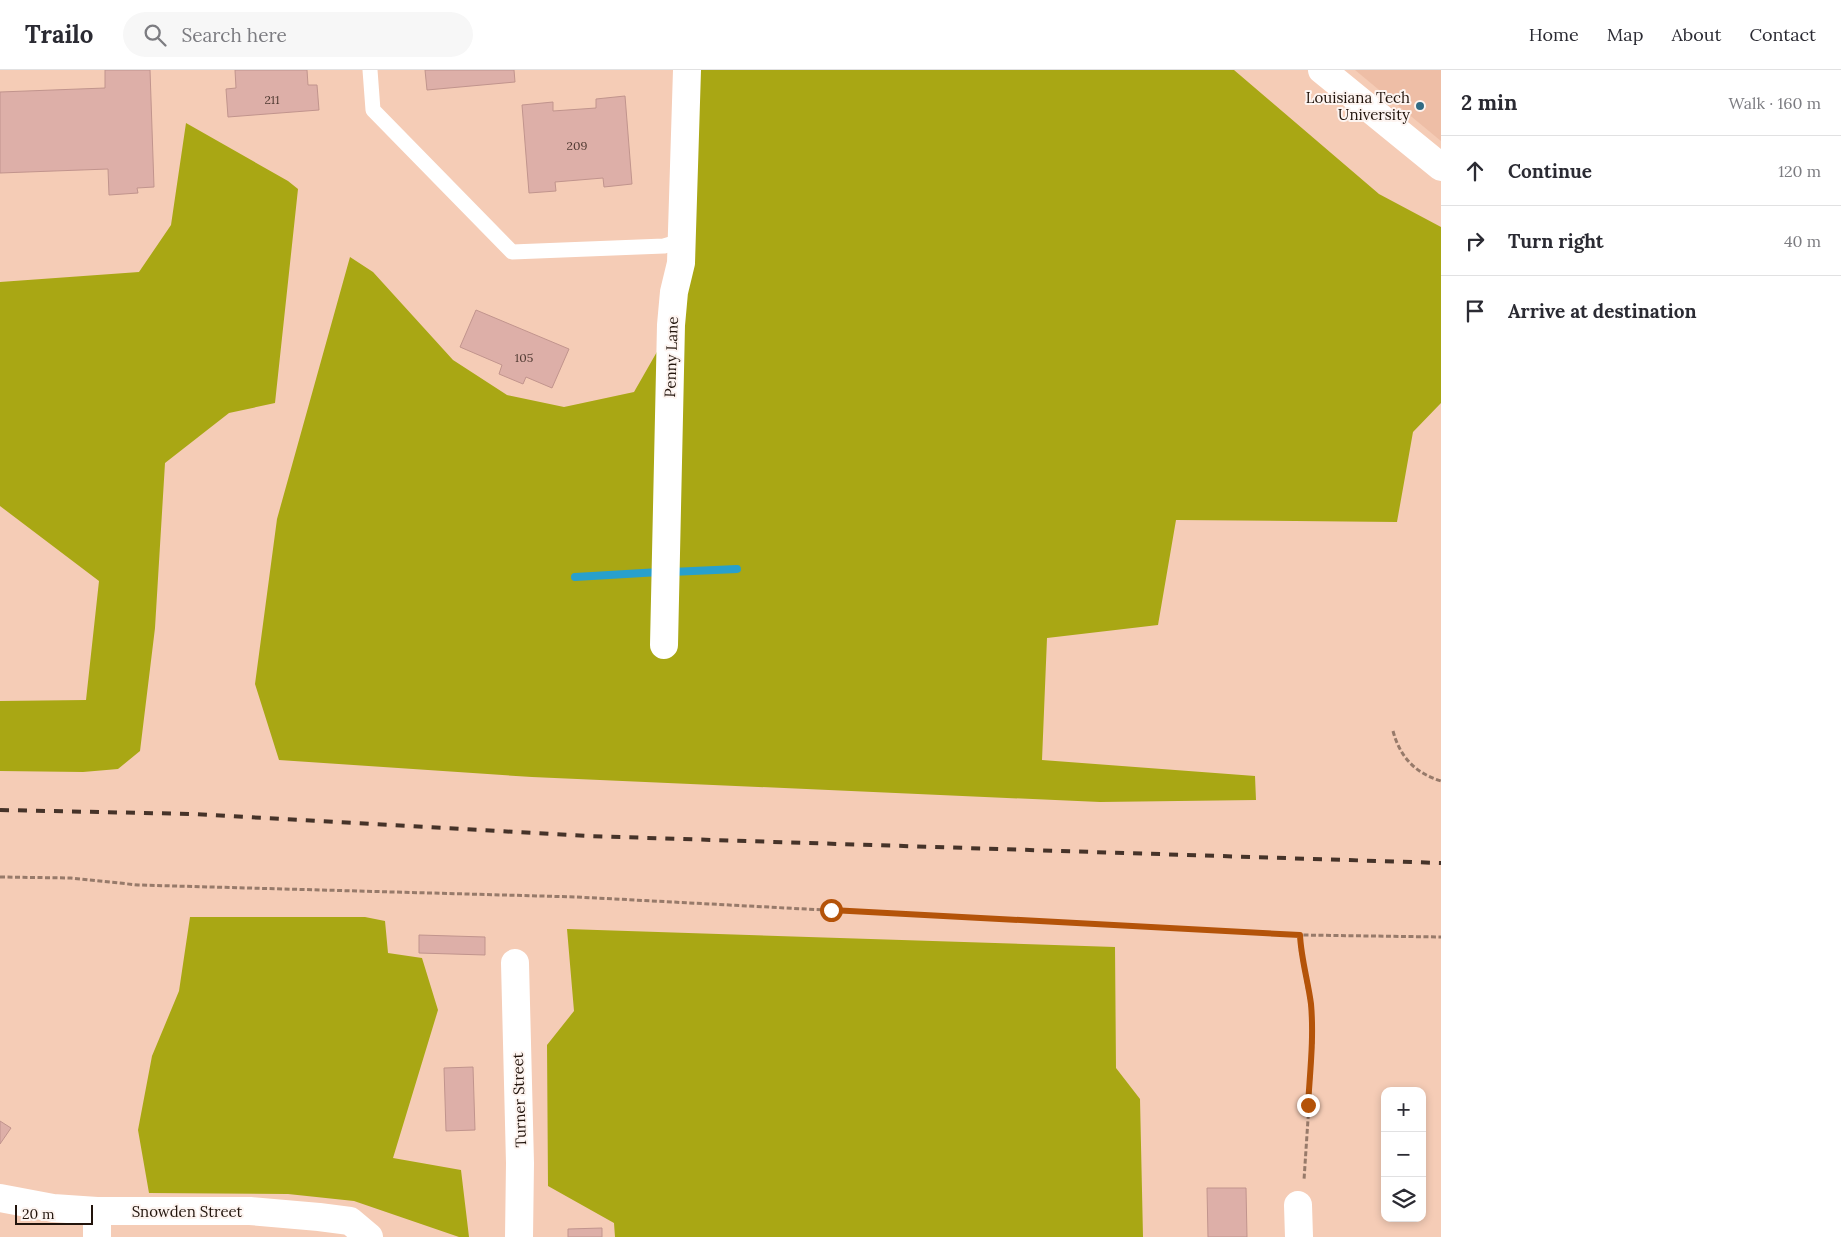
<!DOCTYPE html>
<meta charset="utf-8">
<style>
body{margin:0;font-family:Lora,serif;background:#f7f7f7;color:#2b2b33}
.controls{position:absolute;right:15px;bottom:15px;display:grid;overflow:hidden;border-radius:10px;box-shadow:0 2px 8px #0003}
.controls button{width:45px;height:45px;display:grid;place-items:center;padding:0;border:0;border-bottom:1px solid #e1e1e2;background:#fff;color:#2b2b33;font:25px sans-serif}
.scale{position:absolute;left:15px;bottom:12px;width:78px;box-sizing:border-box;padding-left:5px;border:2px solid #22140c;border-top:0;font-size:14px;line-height:18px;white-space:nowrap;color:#22140c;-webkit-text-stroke:4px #fdf4f0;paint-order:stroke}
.stop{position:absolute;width:15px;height:15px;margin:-11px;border:4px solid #b45309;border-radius:50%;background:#fff}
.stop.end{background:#b45309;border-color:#fff;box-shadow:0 1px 5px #0008}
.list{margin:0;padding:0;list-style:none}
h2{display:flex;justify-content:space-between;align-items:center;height:65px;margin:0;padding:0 20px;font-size:21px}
h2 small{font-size:16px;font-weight:400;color:#7c7c81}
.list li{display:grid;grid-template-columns:32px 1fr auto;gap:15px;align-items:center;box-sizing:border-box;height:70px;padding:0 20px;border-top:1px solid #e1e1e2}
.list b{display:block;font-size:19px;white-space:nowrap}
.list em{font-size:16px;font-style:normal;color:#7c7c81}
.icon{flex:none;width:28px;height:28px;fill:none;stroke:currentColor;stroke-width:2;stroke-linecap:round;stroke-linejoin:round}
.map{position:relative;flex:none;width:1441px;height:1167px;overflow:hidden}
header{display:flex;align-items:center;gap:30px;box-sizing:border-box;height:70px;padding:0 25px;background:#fff;border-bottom:1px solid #e1e1e2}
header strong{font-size:24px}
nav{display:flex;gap:28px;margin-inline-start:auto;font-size:18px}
.search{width:350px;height:45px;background:#f7f7f7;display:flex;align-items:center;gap:12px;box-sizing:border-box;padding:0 18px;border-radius:28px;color:#7c7c81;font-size:19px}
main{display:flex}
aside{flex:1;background:#fff}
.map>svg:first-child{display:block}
.built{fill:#eebea6}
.forest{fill:#a9a714}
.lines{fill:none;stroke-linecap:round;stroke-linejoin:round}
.stream{stroke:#28a0cc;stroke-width:8}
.building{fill:#ddafa8;stroke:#c1948d}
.path{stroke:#977a6a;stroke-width:3;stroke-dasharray:5 2.5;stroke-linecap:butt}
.service{stroke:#fff;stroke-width:15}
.minor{stroke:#fff;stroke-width:28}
.secondary{stroke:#fff;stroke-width:28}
.rail{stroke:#463329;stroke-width:4;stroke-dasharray:9 9;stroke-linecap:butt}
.route{stroke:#b45309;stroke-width:6}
.poi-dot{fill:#316b84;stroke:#fdf4f0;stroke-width:2}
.labels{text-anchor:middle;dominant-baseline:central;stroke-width:4;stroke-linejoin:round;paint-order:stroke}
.number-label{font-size:12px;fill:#513b33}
.poi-label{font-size:15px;fill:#22140c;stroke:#fdf4f0;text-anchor:end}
.street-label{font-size:15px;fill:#22140c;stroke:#fdf4f0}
</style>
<header>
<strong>Trailo</strong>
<div class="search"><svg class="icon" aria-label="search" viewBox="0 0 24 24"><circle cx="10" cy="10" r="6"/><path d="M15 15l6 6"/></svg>Search here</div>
<nav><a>Home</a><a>Map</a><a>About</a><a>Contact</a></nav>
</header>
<main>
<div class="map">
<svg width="1441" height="1167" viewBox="0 0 1441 1167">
<rect width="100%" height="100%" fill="#f5ccb6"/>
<path class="built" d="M1355 0H1441V71Z"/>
<g class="forest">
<path d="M699 0H1234L1379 124 1441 157V333L1413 362 1397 452 1176 450 1158 555 1047 568 1042 690 1255 706 1256 730 1100 732 532 707 279 690 255 614 277 449 350 187 373 202 453 290 507 325 564 337 634 322 670 259Z"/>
<path d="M186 53 288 111 298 119 275 333 229 343 165 393 155 558 140 681 118 699 83 702 0 701V631L86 630 99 511 0 436V212L139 202 171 155Z"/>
<path d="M190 847H365L385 851 388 883 422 888 438 940 393 1088 461 1100 469 1167H459L354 1131 288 1124 149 1123 138 1060 152 986 179 921Z"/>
<path d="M567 859 1115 877 1116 998 1140 1029 1143 1167H615L614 1153 548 1116 547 975 574 941Z"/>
</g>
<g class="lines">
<g class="stream">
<path d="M671 502 737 499"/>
<path d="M575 507 660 502"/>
</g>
</g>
<g class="building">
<path d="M105 0H150L154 117 137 118 138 123 109 125 108 99 0 103V22L105 18Z"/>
<path d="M235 0H307L308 15H317L319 40 228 47 226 19 236 18Z"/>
<path d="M425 0H514L515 12 427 20Z"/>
<path d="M625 26 632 114 604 117 603 108 555 112 556 121 529 123 522 35 553 32V41L596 38V29Z"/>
<path d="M476 240 569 279 552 318 526 307 523 314 499 304 502 295 460 277Z"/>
<path d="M419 865 485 867V885L419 883Z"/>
<path d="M473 997 475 1060 446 1061 444 998Z"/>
<path d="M0 1051 11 1058 0 1074Z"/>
<path d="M1207 1118H1246L1247 1167H1208Z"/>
<path d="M602 1158V1167H568V1159Z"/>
</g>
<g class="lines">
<g class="path">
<path d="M1393 661C1400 687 1415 703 1441 711"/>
<path d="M0 807 71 808 138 815 577 827 1300 865 1441 867"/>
<path d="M1300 865V879L1310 933 1313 973 1304 1110"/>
</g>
<path class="service" d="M370 0 373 40 512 182 664 176 674 173 682 164"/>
<g class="minor">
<path d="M664 575 671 255 674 222 681 193 687 0"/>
<path d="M515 893 520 1093 519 1167"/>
<path d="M0 1128 53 1138 97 1141H250L319 1147 350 1151 369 1167"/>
<path d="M1298 1135 1299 1167"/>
<path d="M97 1141V1167"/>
</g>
<path class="secondary" d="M1322 0 1441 97"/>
<path class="rail" d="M0 740 193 744 587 766 1441 793"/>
</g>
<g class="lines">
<path class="route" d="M831 840 1300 865C1301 888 1308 911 1311 934 1314 968 1310 1001 1308 1035"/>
</g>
<circle class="poi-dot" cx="1420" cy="36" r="5"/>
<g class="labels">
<g class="number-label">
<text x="272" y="29">211</text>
<text x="577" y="75">209</text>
<text x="524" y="287">105</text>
</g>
<g class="poi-label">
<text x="1410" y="27">Louisiana Tech<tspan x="1410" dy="17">University</tspan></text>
</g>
<g class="street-label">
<text transform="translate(671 287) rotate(-88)">Penny Lane</text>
<text transform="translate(519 1030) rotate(-92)">Turner Street</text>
<text x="187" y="1141">Snowden Street</text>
</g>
</g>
</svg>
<div class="controls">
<button>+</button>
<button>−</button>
<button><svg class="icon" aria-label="layers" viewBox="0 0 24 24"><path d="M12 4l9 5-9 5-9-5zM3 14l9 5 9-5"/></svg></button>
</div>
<div class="scale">20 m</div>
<div class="stop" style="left:831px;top:840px"></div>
<div class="stop end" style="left:1308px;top:1035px"></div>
</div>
<aside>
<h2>2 min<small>Walk · 160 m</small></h2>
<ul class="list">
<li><svg class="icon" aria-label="ahead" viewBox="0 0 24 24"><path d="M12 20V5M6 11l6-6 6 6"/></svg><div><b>Continue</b></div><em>120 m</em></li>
<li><svg class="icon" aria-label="right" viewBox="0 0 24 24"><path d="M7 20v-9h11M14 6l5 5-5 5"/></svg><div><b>Turn right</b></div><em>40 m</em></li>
<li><svg class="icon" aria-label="arrive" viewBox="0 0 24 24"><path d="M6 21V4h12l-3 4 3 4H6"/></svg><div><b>Arrive at destination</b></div></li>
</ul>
</aside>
</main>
